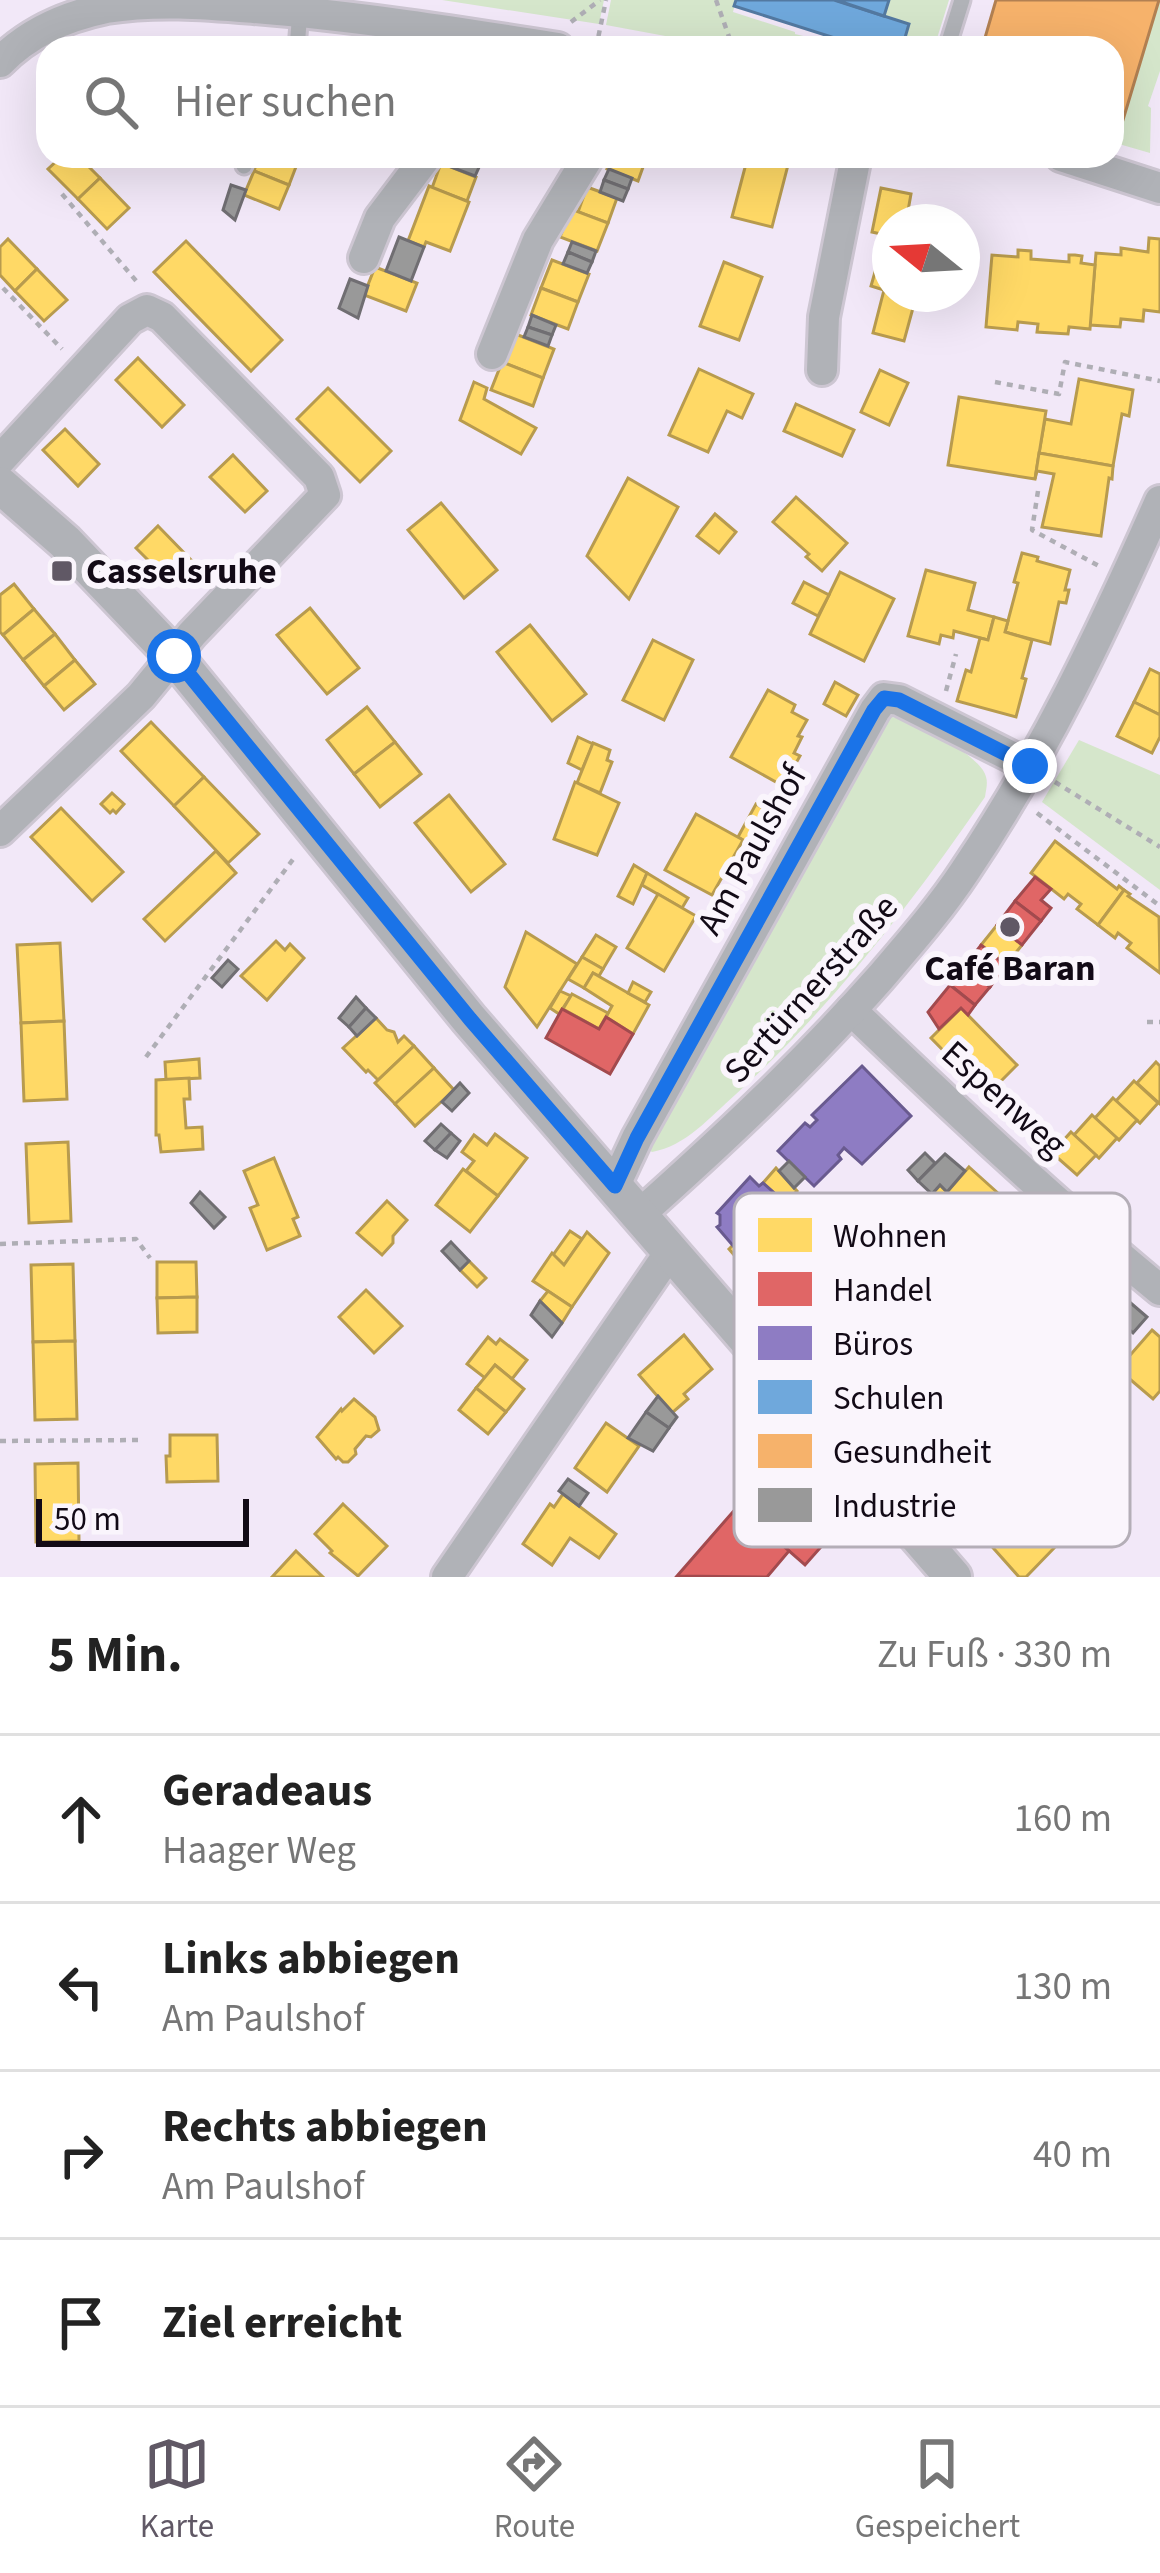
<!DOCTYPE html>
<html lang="de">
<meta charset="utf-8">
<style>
body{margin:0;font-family:"Source Sans 3",sans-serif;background:#f6f6f6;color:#222}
.compass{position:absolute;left:872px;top:204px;width:108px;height:108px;border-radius:50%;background:#fff;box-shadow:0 12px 48px #0002;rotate:288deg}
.scale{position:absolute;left:36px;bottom:30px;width:213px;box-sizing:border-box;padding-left:12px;border:6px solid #120a16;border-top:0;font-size:33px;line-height:42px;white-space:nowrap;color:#120a16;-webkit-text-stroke:9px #faf5fc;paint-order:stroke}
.stop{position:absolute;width:36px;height:36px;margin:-27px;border:9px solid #1a73e8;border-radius:50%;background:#fff}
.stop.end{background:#1a73e8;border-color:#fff;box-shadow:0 3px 12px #0008}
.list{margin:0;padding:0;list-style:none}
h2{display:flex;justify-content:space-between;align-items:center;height:156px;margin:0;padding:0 48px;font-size:51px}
h2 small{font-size:39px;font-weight:400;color:#767676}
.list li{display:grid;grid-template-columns:78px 1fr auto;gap:36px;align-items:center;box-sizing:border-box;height:168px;padding:0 48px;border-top:3px solid #e0e0e0}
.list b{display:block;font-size:45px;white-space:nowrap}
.list p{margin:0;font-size:39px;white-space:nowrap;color:#767676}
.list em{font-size:39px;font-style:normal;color:#767676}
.icon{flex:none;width:66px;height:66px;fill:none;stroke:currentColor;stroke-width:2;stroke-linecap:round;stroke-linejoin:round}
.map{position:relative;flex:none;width:1160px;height:1577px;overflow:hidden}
.search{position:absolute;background:#fff;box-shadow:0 12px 48px #0002;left:36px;right:36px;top:36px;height:132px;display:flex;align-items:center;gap:30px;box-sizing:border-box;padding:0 42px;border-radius:36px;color:#767676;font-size:45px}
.sheet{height:828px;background:#fff}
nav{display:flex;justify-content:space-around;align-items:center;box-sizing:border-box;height:168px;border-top:3px solid #e0e0e0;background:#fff;font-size:33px;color:#767676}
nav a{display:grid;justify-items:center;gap:6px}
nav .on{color:#605865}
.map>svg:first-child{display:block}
.green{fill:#d5e6cb}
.homes{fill:#ffd966;stroke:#b89b4e;stroke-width:3}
.shops{fill:#e06666;stroke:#a24a4e;stroke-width:3}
.offices{fill:#8e7cc3;stroke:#695a8f;stroke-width:3}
.schools{fill:#6fa8dc;stroke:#5379a1;stroke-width:3}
.health{fill:#f6b26b;stroke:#b28052;stroke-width:3}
.industry{fill:#999;stroke:#706e72;stroke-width:3}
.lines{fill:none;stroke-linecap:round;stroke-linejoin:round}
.service-casing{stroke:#cdc6d2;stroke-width:21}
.minor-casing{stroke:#cdc6d2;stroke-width:36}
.tertiary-casing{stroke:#cdc6d2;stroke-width:42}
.path{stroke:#afaeb5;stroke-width:4.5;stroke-dasharray:6 6;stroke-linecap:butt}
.service{stroke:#b0b2b7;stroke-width:15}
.minor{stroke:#b0b2b7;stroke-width:30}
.tertiary{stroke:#b0b2b7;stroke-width:36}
.route{stroke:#1a73e8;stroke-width:15}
.poi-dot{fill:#605865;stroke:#faf5fc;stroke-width:4.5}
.labels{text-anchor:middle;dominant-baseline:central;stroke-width:12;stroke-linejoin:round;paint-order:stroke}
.poi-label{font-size:36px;font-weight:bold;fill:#120a16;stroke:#faf5fc;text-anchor:start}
.street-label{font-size:36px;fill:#120a16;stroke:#faf5fc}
.key{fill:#faf5fc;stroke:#b4aeb7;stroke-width:3}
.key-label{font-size:33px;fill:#120a16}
</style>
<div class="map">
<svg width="1160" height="1577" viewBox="0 0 1160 1577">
<rect width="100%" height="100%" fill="#f2e8f8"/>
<g class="green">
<path d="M442 0H604L599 24Z"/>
<path d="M611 0H736L733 12 795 32V34L840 45 839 48H730L606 25Z"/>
<path d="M889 0H949L934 48H902L884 16Z"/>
<path d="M1160 0V71L1148 106 1151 108 1150 153 1112 142V128L1120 129Z"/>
<path d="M886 716C908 717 982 755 986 777 988 783 986 790 985 797 911 904 832 1007 735 1095 710 1117 686 1146 652 1152L645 1147Z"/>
<path d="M1079 740 1160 775V890L1042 802Z"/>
</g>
<g class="homes">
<path d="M62 156H78L100 178 78 199 48 169Z"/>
<path d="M259 156H290L299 159 289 185 254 171Z"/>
<path d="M612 156H647L638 181 607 169Z"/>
<path d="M748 156H767L789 161 772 227 732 217Z"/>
<path d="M441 163 476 177 467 201 432 188Z"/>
<path d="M254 171 289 185 279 209 244 195Z"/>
<path d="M100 178 129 208 107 229 78 199Z"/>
<path d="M429 186 469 202 450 251 426 242 424 247 408 241Z"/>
<path d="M587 187 617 198 608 223 578 212Z"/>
<path d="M881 188 911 194 906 222H890V236L872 232Z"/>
<path d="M571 209 608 223 597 251 560 237Z"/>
<path d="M1149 238 1160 239V312L1144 310 1143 321 1121 319 1120 327 1090 325 1096 253 1121 255V248L1148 252Z"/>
<path d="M8 239 37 269 15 291 0 275V247Z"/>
<path d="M186 241 282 340 251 371 154 272Z"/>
<path d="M1018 250 1031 251V259L1069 262V255H1075L1082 256 1081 263 1095 265 1090 329 1069 327 1068 334 1037 332 1038 324 1018 322 1017 330 986 327 992 255 1018 257Z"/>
<path d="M552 260 589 274 578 302 541 288Z"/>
<path d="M724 262 762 277 739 340 700 326Z"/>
<path d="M375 267 417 283 406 311 364 295Z"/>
<path d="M37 269 67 300 44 321 15 291Z"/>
<path d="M875 272 890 277V294L916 297 904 341 873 333 884 290 871 286Z"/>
<path d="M541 288 578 302 568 329 531 315Z"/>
<path d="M513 333 554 349 543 378 502 362Z"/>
<path d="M138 358 184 405 162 427 116 380Z"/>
<path d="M502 362 543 378 533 406 491 390Z"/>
<path d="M699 369 753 394 742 418 727 411 708 452 669 435Z"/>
<path d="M880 370 908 383 889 425 861 412Z"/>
<path d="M1079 379 1133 390 1129 416 1122 414 1113 466 1039 453 1045 419 1071 424Z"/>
<path d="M474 382 487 388 484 399 536 428 521 454 460 420Z"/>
<path d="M328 388 391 451 360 482 297 419Z"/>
<path d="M959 397 1046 411 1035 479 948 465Z"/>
<path d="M796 404 854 430 842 456 784 431Z"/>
<path d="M65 429 99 464 78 486 43 450Z"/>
<path d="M1039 453 1113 466 1112 479 1109 478 1101 536 1042 527 1054 474 1037 471 1035 479Z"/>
<path d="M233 455 267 491 245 512 210 477Z"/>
<path d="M628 478 678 507 629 599 587 556Z"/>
<path d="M796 497 847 543 822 571 806 557 809 554 773 522Z"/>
<path d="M441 503 497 570 464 598 408 530Z"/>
<path d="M715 514 736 532 719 553 697 536Z"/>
<path d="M158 526 193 562 171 583 136 548Z"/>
<path d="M1022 553 1038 557 1037 561 1070 570 1065 590H1069L1066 603 1059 602 1050 644 1005 632 1018 583 1014 582Z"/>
<path d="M926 570 975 583 968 610 994 617 988 640 954 631 953 638 941 635 939 644 908 636Z"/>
<path d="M840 572 894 599 864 661 810 634Z"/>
<path d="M804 582 829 595 818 616 793 603Z"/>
<path d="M14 584 34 609 3 635 0 632V595Z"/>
<path d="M310 608 359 668 327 694 277 635Z"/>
<path d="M34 609 55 634 23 660 3 635Z"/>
<path d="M994 617 1008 621 1005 632 1032 640 1022 678 1026 679 1016 717 957 701 966 670 971 672 980 638 988 640Z"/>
<path d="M530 625 586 694 552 721 497 652Z"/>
<path d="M55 634 75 660 44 686 23 660Z"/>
<path d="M653 640 693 660 664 720 623 700Z"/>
<path d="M75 660 95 684 64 710 44 686Z"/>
<path d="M1150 669 1160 674V715L1134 702Z"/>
<path d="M835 682 858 695 846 716 824 704Z"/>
<path d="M768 690 795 705 792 712 807 720 798 736 802 737 794 753 800 756 783 786 731 757Z"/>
<path d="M1134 702 1160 715V737L1152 753 1117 736Z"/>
<path d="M367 707 395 742 354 774 327 740Z"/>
<path d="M151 722 204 777 174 806 121 751Z"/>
<path d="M578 737 593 744 582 770 568 763Z"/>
<path d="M395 742 421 774 380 807 354 774Z"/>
<path d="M593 743 610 750 607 760 612 762 600 793 577 783Z"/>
<path d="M204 777 259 834 228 863 174 806Z"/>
<path d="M575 782 619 803 597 855 554 839Z"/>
<path d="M112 793 124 804 116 813 113 810 110 813 101 804Z"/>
<path d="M449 795 505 864 471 892 415 823Z"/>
<path d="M756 804 780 818 762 851 738 837Z"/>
<path d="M61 808 123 872 92 901 31 837Z"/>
<path d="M696 814 743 840 712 895 665 870Z"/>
<path d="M1055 841 1117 889 1119 886 1124 890 1098 925 1077 909 1081 904 1068 894 1064 899 1031 873Z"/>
<path d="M216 851 236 873 165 941 144 919Z"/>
<path d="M634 865 647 873 633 904 618 896Z"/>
<path d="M647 873 688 898 682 908 642 885Z"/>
<path d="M1124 890 1130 894 1128 896 1159 917 1160 973 1127 948 1131 943 1118 933 1115 938 1098 925Z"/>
<path d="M658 894 696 916 664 971 627 948Z"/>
<path d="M997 925 1022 945 1006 965 981 945Z"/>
<path d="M526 932 577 964 537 1027 505 987Z"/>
<path d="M596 935 616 947 603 969 582 957Z"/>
<path d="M276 941 285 950 290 944 304 958 267 1000 241 976Z"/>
<path d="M60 943 64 1021 21 1023 17 945Z"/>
<path d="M582 957 603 969 599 976 593 973 584 988 568 979Z"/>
<path d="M593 973 649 1005 633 1034 606 1017 612 1006 584 988Z"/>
<path d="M633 982 651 992 645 1002 628 993Z"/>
<path d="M560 991 571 996 559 1014 550 1008Z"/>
<path d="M572 994 608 1013 599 1029 563 1009Z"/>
<path d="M961 1008 1017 1065 987 1095 931 1038Z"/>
<path d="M376 1018 387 1030 394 1032 398 1042 404 1036 414 1046 378 1080 368 1070 366 1072 343 1048Z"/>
<path d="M64 1021 67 1099 24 1101 21 1023Z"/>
<path d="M414 1046 434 1068 395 1104 375 1083Z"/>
<path d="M199 1059 200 1078 166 1080 165 1062Z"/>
<path d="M1156 1062 1160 1066V1104L1137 1083Z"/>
<path d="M434 1068 454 1090 415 1126 395 1104Z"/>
<path d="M189 1078 190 1099H184L186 1128 202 1127 203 1149 161 1152 159 1135H156V1080Z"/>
<path d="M1134 1081 1158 1103 1140 1123 1116 1101Z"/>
<path d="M1113 1098 1137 1120 1119 1140 1095 1118Z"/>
<path d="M1092 1115 1117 1138 1099 1158 1074 1135Z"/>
<path d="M1071 1132 1096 1155 1077 1175 1052 1153Z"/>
<path d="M495 1134 527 1158 498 1196 466 1171 474 1161 462 1152 474 1135 487 1145Z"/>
<path d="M68 1142 71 1221 29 1223 26 1144Z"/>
<path d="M274 1158 298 1217 293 1219 300 1236 267 1250 250 1208 258 1205 244 1171Z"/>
<path d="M969 1167 999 1194 977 1219 965 1209 952 1223 927 1200 940 1185 947 1192Z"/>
<path d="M776 1168 797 1191 785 1203 763 1183Z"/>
<path d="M463 1169 498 1196 470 1232 436 1205Z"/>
<path d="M387 1201 407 1220 393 1236V1243L382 1255 357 1233Z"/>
<path d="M758 1223 799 1271 769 1296 729 1249 733 1245 735 1248Z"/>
<path d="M570 1231 582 1239 564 1265 553 1255Z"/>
<path d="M587 1232 609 1253 572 1307 533 1281 552 1253 564 1265Z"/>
<path d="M469 1261 486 1278 477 1287 460 1270Z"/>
<path d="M157 1262H196L197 1297 157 1298Z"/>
<path d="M73 1264 75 1341 33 1342 31 1265Z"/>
<path d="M366 1290 402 1326 374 1353 339 1317Z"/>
<path d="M548 1291 572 1307 562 1323 540 1301Z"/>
<path d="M197 1297V1332L158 1333 157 1298Z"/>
<path d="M1152 1330 1160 1337V1391L1153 1399 1118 1369Z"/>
<path d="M684 1335 712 1369 684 1394 688 1399 672 1413 639 1375Z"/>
<path d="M488 1337 496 1344 500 1339 527 1360 512 1379 495 1365 485 1378 467 1364Z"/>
<path d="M75 1341 77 1419 35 1420 33 1342Z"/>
<path d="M495 1365 524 1389 506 1412 476 1388Z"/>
<path d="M476 1388 506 1412 488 1434 459 1410Z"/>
<path d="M354 1399 375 1417 379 1430 371 1437 366 1436 355 1449 356 1454 348 1462H343L338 1457 336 1459 317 1437 341 1409 342 1411Z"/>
<path d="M606 1423 639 1446 607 1492 575 1468Z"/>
<path d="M170 1435H217L218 1481 167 1482 166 1456H170Z"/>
<path d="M78 1463 79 1541 36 1542 35 1464Z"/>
<path d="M992 1475 1012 1491 1009 1494 1018 1504 1021 1501 1038 1527 1042 1524 1049 1532 1046 1535 1056 1546 1026 1577H1019L987 1541 990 1538 982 1529 979 1531 956 1506Z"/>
<path d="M563 1494 616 1534 599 1558 570 1538 552 1565 523 1544 550 1504 554 1507Z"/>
<path d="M343 1504 387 1546 358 1576 330 1553 332 1551 315 1534Z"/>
<path d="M296 1551 323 1577H272Z"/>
</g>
<g class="shops">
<path d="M1035 877 1051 889 1041 900 1051 908 1041 921 1015 901Z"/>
<path d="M1015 901 1041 921 1022 945 997 925Z"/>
<path d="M981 945 1006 965 990 987 964 967Z"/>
<path d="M964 967 990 987 975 1005 950 985Z"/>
<path d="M950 985 975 1005 968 1015 961 1008 939 1029 928 1012Z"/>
<path d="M562 1009 599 1029 606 1017 633 1034 610 1074 546 1038Z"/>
<path d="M783 1454 843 1522 805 1565 738 1506Z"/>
<path d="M738 1506 789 1551 767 1577 677 1576Z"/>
</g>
<g class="offices">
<path d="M862 1066 911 1116 862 1164 844 1148 838 1155 841 1159 814 1186 778 1151 805 1123 810 1127 817 1120 812 1115Z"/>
<path d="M750 1177 759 1186 763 1183 780 1198 735 1248 717 1227 720 1225V1215L717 1213Z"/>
</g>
<g class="schools">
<path d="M736 0H834L909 24 902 48H866L734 6Z"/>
<path d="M836 0H889L884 16Z"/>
</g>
<path class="health" d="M996 0H1159L1120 130 1112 128V48H982Z"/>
<g class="industry">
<path d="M456 156 480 165 475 176 451 167Z"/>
<path d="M609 169 632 178 628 189 604 180Z"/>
<path d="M604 180 628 189 623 201 600 192Z"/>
<path d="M231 185 246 190 235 220 223 210Z"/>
<path d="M399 237 424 247 411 281 386 271Z"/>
<path d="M572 242 596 251 592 262 568 252Z"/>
<path d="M568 252 592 262 587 273 563 264Z"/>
<path d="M350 279 368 286 358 318 339 308Z"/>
<path d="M532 315 556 325 552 335 528 327Z"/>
<path d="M528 327 552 335 548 346 524 337Z"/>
<path d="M228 960 238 969 222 987 212 978Z"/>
<path d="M356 997 366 1008 349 1027 339 1018Z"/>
<path d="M366 1008 376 1018 357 1036 349 1027Z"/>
<path d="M460 1083 469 1093 452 1111 442 1102Z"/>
<path d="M441 1124 451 1133 435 1150 425 1141Z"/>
<path d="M451 1133 460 1141 447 1158 435 1150Z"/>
<path d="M925 1153 935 1163 918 1181 908 1170Z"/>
<path d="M945 1154 965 1171 947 1192 940 1185 932 1194 918 1181Z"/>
<path d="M789 1161 805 1177 794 1188 779 1171Z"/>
<path d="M200 1192 225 1217 214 1228 191 1203Z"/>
<path d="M451 1242 469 1261 460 1270 442 1251Z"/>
<path d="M1126 1299 1147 1317 1133 1333 1112 1315Z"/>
<path d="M540 1301 562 1323 552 1337 531 1315Z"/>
<path d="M658 1396 677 1417 669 1428 646 1412Z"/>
<path d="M646 1412 669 1428 653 1451 628 1438Z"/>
<path d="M568 1479 588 1493 579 1506 559 1491Z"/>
</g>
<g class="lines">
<g class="service-casing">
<g id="service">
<path d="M297 48 300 11"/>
<path d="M947 48 962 0"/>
<path d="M244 166 247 156"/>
</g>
</g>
<g class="minor-casing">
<g id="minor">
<path d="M0 62C28 33 67 16 106 8 156 0 204 4 254 8 356 16 457 32 558 48"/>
<path d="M1061 156 1160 188"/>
<path d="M364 258 380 218 427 156"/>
<path d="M492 354 538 240 589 156"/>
<path d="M822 370 824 317 856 156"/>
<path d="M0 460 130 319 147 310 162 317 319 477 325 495 192 634 141 696 0 831"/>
<path d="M851 1010C951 1106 1053 1202 1160 1290"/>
<path d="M615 1185 637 1138 875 710 884 698 899 700 1030 766"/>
<path d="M640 1214C724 1139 805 1063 880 978 909 944 940 909 965 871 1044 754 1103 630 1160 501"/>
<path d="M447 1577 670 1252"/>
</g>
</g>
<g class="tertiary-casing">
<path id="tertiary" d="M0 485 65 542 174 656 469 1019 953 1577"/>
</g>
<g class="path">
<path d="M716 0 733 48"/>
<path d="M571 22 600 0"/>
<path d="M596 48 606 0"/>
<path d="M845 48 847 42"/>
<path d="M62 194 138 283"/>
<path d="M3 288 62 349"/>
<path d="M995 382 1059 394 1065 362 1160 381"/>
<path d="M1038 491 1032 530 1099 566"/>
<path d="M946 691 956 654"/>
<path d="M1055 782 1160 847"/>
<path d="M1037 813 1160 906"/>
<path d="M1147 1022H1160"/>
<path d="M146 1057 294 858"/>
<path d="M0 1244 136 1239 150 1258"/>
<path d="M0 1441 138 1440"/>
</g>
<use href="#service" class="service"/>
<use href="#minor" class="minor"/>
<use href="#tertiary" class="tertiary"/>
</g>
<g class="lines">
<path class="route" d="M174 656 470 1019 615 1186 637 1138 874 710 884 698 899 700 1030 766"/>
</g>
<g class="poi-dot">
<rect x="50" y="559" width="24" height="24" rx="6"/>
<circle cx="1010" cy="927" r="12"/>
</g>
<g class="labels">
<g class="poi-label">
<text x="86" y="571">Casselsruhe</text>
<text x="1010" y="968" text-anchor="middle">Café Baran</text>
</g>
<g class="street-label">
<text transform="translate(752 850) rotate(-61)">Am Paulshof</text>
<text transform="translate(811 989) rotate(-48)">Sertürnerstraße</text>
<text transform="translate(1004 1099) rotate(42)">Espenweg</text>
</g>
</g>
<rect x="734" y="1193" width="396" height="354" rx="18" class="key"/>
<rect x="758" y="1218" width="54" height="34" fill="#ffd966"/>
<rect x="758" y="1272" width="54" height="34" fill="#e06666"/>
<rect x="758" y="1326" width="54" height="34" fill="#8e7cc3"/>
<rect x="758" y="1380" width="54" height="34" fill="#6fa8dc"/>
<rect x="758" y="1434" width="54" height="34" fill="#f6b26b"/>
<rect x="758" y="1488" width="54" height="34" fill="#999"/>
<g class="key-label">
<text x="833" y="1247">Wohnen</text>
<text x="833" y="1301">Handel</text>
<text x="833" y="1355">Büros</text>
<text x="833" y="1409">Schulen</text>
<text x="833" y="1463">Gesundheit</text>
<text x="833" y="1517">Industrie</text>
</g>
</svg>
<svg class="compass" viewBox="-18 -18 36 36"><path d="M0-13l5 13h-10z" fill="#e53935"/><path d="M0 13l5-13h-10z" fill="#767676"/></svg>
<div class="scale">50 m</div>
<div class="stop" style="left:174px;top:656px"></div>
<div class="stop end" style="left:1030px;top:766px"></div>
<div class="search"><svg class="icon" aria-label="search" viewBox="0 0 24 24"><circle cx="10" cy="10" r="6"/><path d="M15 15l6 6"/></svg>Hier suchen</div>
</div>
<section class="sheet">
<h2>5 Min.<small>Zu Fuß · 330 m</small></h2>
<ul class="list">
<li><svg class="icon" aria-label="ahead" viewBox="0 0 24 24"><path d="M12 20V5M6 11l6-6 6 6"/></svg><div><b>Geradeaus</b><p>Haager Weg</p></div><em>160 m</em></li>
<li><svg class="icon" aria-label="left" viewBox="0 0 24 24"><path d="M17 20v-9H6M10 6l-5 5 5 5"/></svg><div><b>Links abbiegen</b><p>Am Paulshof</p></div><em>130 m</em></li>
<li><svg class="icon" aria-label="right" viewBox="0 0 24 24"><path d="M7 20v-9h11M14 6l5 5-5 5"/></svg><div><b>Rechts abbiegen</b><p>Am Paulshof</p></div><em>40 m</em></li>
<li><svg class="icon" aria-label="arrive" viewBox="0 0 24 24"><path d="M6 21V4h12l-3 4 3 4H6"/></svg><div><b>Ziel erreicht</b></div></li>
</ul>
</section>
<nav>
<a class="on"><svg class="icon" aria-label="map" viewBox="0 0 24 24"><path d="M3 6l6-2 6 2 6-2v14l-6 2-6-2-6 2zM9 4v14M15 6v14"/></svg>Karte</a>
<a><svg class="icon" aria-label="directions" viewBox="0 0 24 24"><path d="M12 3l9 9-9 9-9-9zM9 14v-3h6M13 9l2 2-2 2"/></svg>Route</a>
<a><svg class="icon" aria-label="saved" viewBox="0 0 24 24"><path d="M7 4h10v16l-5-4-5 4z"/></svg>Gespeichert</a>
</nav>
